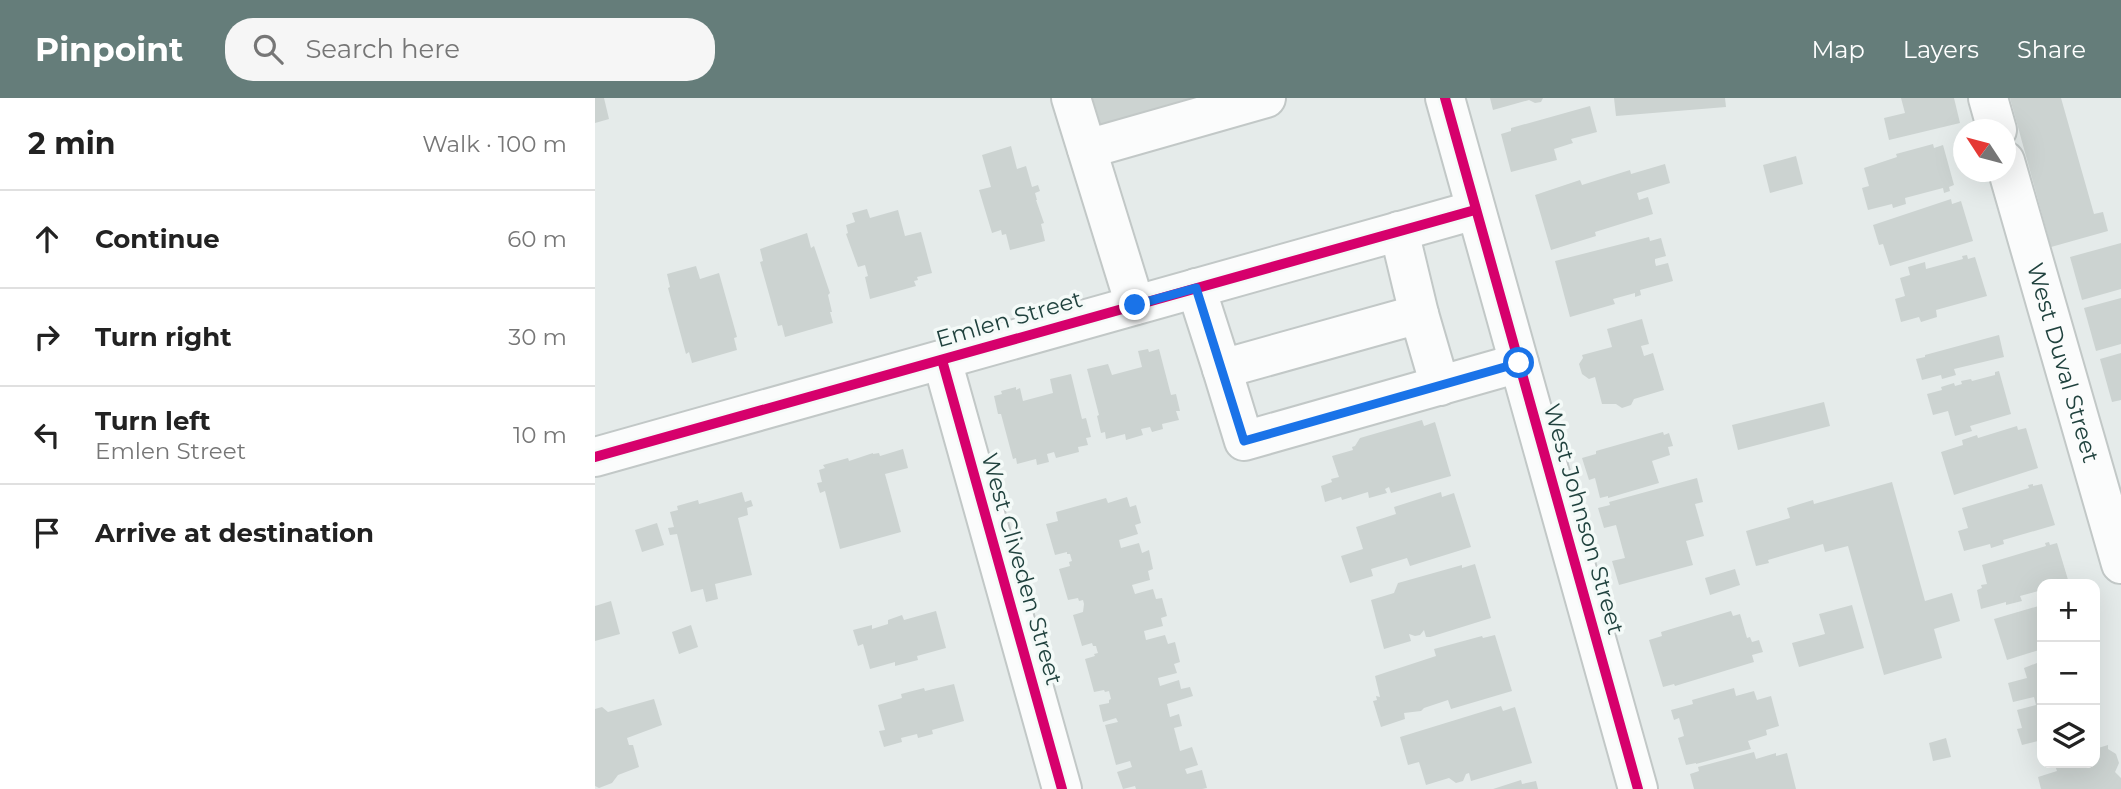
<!DOCTYPE html>
<meta charset="utf-8">
<style>
body{margin:0;font-family:Montserrat,sans-serif;background:#f6f6f6;color:#222}
.controls{position:absolute;right:21px;bottom:21px;display:grid;overflow:hidden;border-radius:14px;box-shadow:0 7px 28px #0002}
.controls button{width:63px;height:63px;display:grid;place-items:center;padding:0;border:0;border-bottom:2px solid #e0e0e0;background:#fff;color:#222;font:35px sans-serif}
.compass{position:absolute;left:1358px;top:21px;width:63px;height:63px;border-radius:50%;background:#fff;box-shadow:0 7px 28px #0002;rotate:306deg}
.stop{position:absolute;width:21px;height:21px;margin:-16px;border:5px solid #1a73e8;border-radius:50%;background:#fff}
.stop.end{background:#1a73e8;border-color:#fff;box-shadow:0 2px 7px #0008}
.list{margin:0;padding:0;list-style:none}
h2{display:flex;justify-content:space-between;align-items:center;height:91px;margin:0;padding:0 28px;font-size:30px}
h2 small{font-size:23px;font-weight:400;color:#767676}
.list li{display:grid;grid-template-columns:46px 1fr auto;gap:21px;align-items:center;box-sizing:border-box;height:98px;padding:0 28px;border-top:2px solid #e0e0e0}
.list b{display:block;font-size:26px;white-space:nowrap}
.list p{margin:0;font-size:23px;white-space:nowrap;color:#767676}
.list em{font-size:23px;font-style:normal;color:#767676}
.icon{flex:none;width:38px;height:38px;fill:none;stroke:currentColor;stroke-width:2;stroke-linecap:round;stroke-linejoin:round}
.map{position:relative;flex:none;width:1526px;height:691px;overflow:hidden}
header{display:flex;align-items:center;gap:42px;box-sizing:border-box;height:98px;padding:0 35px;background:#657d7a;color:#fff}
header strong{font-size:33px}
nav{display:flex;gap:38px;margin-inline-start:auto;font-size:24px}
.search{width:490px;height:63px;background:#f6f6f6;display:flex;align-items:center;gap:18px;box-sizing:border-box;padding:0 24px;border-radius:28px;color:#767676;font-size:26px}
main{display:flex}
aside{flex:1;background:#fff}
.map>svg:first-child{display:block}
.building{fill:#ccd3d1}
.lines{fill:none;stroke-linecap:round;stroke-linejoin:round}
.minor-casing{stroke:#c2c8c7;stroke-width:42}
.minor{stroke:#fbfcfc;stroke-width:38}
.cycleway-casing{stroke:#f4faf8;stroke-width:15}
.cycleway{stroke:#d6006c;stroke-width:10}
.route{stroke:#1a73e8;stroke-width:9}
.labels{text-anchor:middle;dominant-baseline:central;stroke-width:7;stroke-linejoin:round;paint-order:stroke}
.street-label{font-size:23px;fill:#20423e;stroke:#f4faf8}
</style>
<header>
<strong>Pinpoint</strong>
<div class="search"><svg class="icon" aria-label="search" viewBox="0 0 24 24"><circle cx="10" cy="10" r="6"/><path d="M15 15l6 6"/></svg>Search here</div>
<nav><a>Map</a><a>Layers</a><a>Share</a></nav>
</header>
<main>
<aside>
<h2>2 min<small>Walk · 100 m</small></h2>
<ul class="list">
<li><svg class="icon" aria-label="ahead" viewBox="0 0 24 24"><path d="M12 20V5M6 11l6-6 6 6"/></svg><div><b>Continue</b></div><em>60 m</em></li>
<li><svg class="icon" aria-label="right" viewBox="0 0 24 24"><path d="M7 20v-9h11M14 6l5 5-5 5"/></svg><div><b>Turn right</b></div><em>30 m</em></li>
<li><svg class="icon" aria-label="left" viewBox="0 0 24 24"><path d="M17 20v-9H6M10 6l-5 5 5 5"/></svg><div><b>Turn left</b><p>Emlen Street</p></div><em>10 m</em></li>
<li><svg class="icon" aria-label="arrive" viewBox="0 0 24 24"><path d="M6 21V4h12l-3 4 3 4H6"/></svg><div><b>Arrive at destination</b></div></li>
</ul>
</aside>
<div class="map">
<svg width="1526" height="691" viewBox="0 0 1526 691">
<rect width="100%" height="100%" fill="#e5ebea"/>
<g class="building">
<path d="M0 0H9L14 21 0 25Z"/>
<path d="M491 0H600V1L500 32Z"/>
<path d="M895 0H948L946 4 940 5 934 2 898 12Z"/>
<path d="M1019 0H1130L1131 9 1021 18Z"/>
<path d="M1306 0H1359L1365 25 1294 42 1289 20 1310 15Z"/>
<path d="M1415 0H1466L1499 116 1508 114 1513 133 1456 149Z"/>
<path d="M995 8 1002 34 976 41 978 45 959 51 962 62 916 74 906 36 916 33V30Z"/>
<path d="M1338 46 1339 50 1348 47 1359 87 1354 89 1355 93 1349 95 1348 90 1310 100 1311 106 1298 110 1297 106 1273 112 1267 90 1274 88 1269 70 1302 59 1301 56Z"/>
<path d="M416 48 422 71 431 68 437 89 443 87 445 93 440 95 442 102H441L449 125 446 126 450 143 415 152 411 136 407 137 406 132 397 135 384 92 396 89 387 57Z"/>
<path d="M1201 58 1208 86 1175 95 1168 67Z"/>
<path d="M1070 66 1075 85 1042 95 1044 102 1053 99 1058 116 1000 134 1001 138 956 152 940 97 985 82 987 87 1035 72 1036 76Z"/>
<path d="M1356 101 1357 106 1366 103 1378 143 1295 168 1288 146 1284 147 1278 127Z"/>
<path d="M272 111 275 120 303 112 310 138 326 134 337 175 322 179 323 182 319 183 321 188 275 201 270 179 273 178 270 167 263 169 251 136 253 135 251 127 260 124 257 115Z"/>
<path d="M212 135 216 150 219 148 235 195 233 197 237 214H235L238 225 190 239 187 227 183 228 165 164 168 163 165 151Z"/>
<path d="M1054 139 1055 143 1066 140 1071 158 1060 161V164L1061 168 1073 165 1078 183 1045 192 1046 197 1040 199V195L1018 201 1020 206 975 219 960 163Z"/>
<path d="M1526 145V191L1487 202 1475 159Z"/>
<path d="M1372 157 1373 161 1380 159 1392 198 1341 212 1342 219 1326 224 1324 219 1306 224 1300 201 1310 198 1305 180 1315 177 1313 169 1330 164 1331 171 1368 161 1367 158Z"/>
<path d="M101 168 105 181 124 175 142 239 139 240 142 252 97 265 94 254 91 256 73 190 75 189 72 176Z"/>
<path d="M1526 200V246L1501 253 1489 210Z"/>
<path d="M1047 221 1054 246 1046 248 1049 258 1058 255 1069 292 1039 301 1036 307 1027 310 1021 306H1007L1000 279 994 281 987 276 984 266 988 260 987 257 1017 249 1012 231Z"/>
<path d="M1404 237 1409 259 1359 271 1361 277 1347 281 1346 277 1327 282 1321 261 1330 259V257Z"/>
<path d="M553 251 554 254 564 251 576 297 581 296 585 313H581L584 322 567 326 568 331 557 334 555 329 546 331 548 337 531 342 530 336 511 341 510 334 506 335 502 318 504 317 492 271 513 266 517 277 547 269 543 253Z"/>
<path d="M1526 255V302L1517 304 1505 261Z"/>
<path d="M1404 273 1416 316 1375 328 1377 333 1360 338 1353 313 1338 317 1332 296 1347 292 1346 289 1359 285 1360 288 1367 286 1366 283 1376 281 1377 283 1400 277V274Z"/>
<path d="M476 276 487 321 491 320 496 339 491 340 493 347 483 349 484 354 461 360 459 354 452 356 454 364 442 367 441 361 422 366 421 360 418 361 406 316H403L399 298 407 296 406 293 421 289V292L425 290 428 303 458 295 455 281Z"/>
<path d="M1229 304 1235 328 1143 352 1137 327Z"/>
<path d="M827 322 829 328 840 324 856 378 796 395 794 389 790 391 792 395 774 400 773 394 747 402 746 399 730 404 726 388 737 384 736 381 744 379 737 358 758 352 757 349 760 348 765 340Z"/>
<path d="M1422 328 1423 332 1431 330 1443 370 1359 397 1346 354 1368 347 1367 342 1382 337 1383 340Z"/>
<path d="M1068 334 1069 337 1074 335 1078 348 1073 349 1075 357 1057 363 1064 385 1013 400V398L1005 400 1000 380 994 382 987 360 1001 356V353Z"/>
<path d="M308 351 313 370 290 376 306 434 245 451 230 393 225 395 222 385 227 384 224 372 230 370 228 367 253 360 254 363 278 355V356L284 355 285 358Z"/>
<path d="M1102 380 1108 404 1100 406 1109 438 1091 443 1098 467 1024 487 1017 463 1030 460 1021 427 1009 430 1003 410 1015 407 1014 404Z"/>
<path d="M1297 384 1330 503 1357 495 1365 523 1339 531 1347 560 1289 577 1253 448 1230 454 1228 446 1173 462 1174 465 1161 468 1151 433 1195 420 1192 410 1218 402 1219 406Z"/>
<path d="M1438 386V388L1447 386 1460 427 1408 442 1409 446 1396 450 1395 446 1369 453 1363 433 1373 430 1367 410 1434 390 1433 387Z"/>
<path d="M147 394 150 404 156 402 158 408 152 410 153 417 143 420 157 477 120 486 123 501 111 504 108 491 96 494 82 436 75 437 73 430 79 429 75 414 83 412 82 408 103 402 104 406Z"/>
<path d="M846 394 847 399 859 395 876 449 815 468 812 460 776 471 778 478 755 485 746 458 768 451 761 429 801 416 799 409Z"/>
<path d="M532 399 535 409 541 407 546 425 540 427 543 436 524 442 526 450 544 445 547 455 554 452 558 471 553 473 555 482 537 487 540 496 558 491 561 501 567 500 572 518 566 520 568 528 549 533 551 542 570 537 573 546 580 544 585 564 579 566 582 575 563 580 565 588 584 582 586 591 595 589 598 598 572 606 575 619 584 616 587 628 579 630 585 653 597 649 603 667 590 671 592 676 607 672 612 690 607 691H541L540 688 528 691 522 674 537 669 535 663 521 667 510 627 523 624 521 620 508 624 504 607 514 605V602L516 601 514 593 510 594 509 592 499 594 490 561 500 558 499 556 503 555 502 552 501 548H498L497 545 487 548 478 517 488 514 489 506 488 502 484 503 483 500 473 502 464 471 475 468 474 464 477 463 475 456H472V454L460 457 451 426 463 423 461 414 511 400 513 405Z"/>
<path d="M62 425 69 447 47 454 40 432Z"/>
<path d="M1454 444 1455 447 1462 445 1474 485 1447 486V492L1425 498 1427 503 1411 507V504L1386 511 1382 492 1387 490 1386 487 1392 486 1387 467 1451 448 1450 445Z"/>
<path d="M880 466 896 520 835 539H831L829 532 825 537 820 538 814 536 816 543 789 551 776 502 799 495 803 485 867 467V470Z"/>
<path d="M1140 471 1145 487 1115 497 1110 480Z"/>
<path d="M16 503 25 536 0 543V508Z"/>
<path d="M1257 507 1269 550 1204 569 1197 545 1230 536 1224 516Z"/>
<path d="M1447 507V551L1412 562 1399 521Z"/>
<path d="M341 513 351 550 322 558 323 562 300 568V564L275 571 268 546 263 548 258 532 277 527V531L293 526V522L307 517 309 522Z"/>
<path d="M1136 513 1138 518 1145 516 1152 540 1155 539 1157 544 1164 542 1168 554 1157 557 1159 564 1080 588 1079 586 1068 589 1054 542 1067 538 1066 534Z"/>
<path d="M96 527 103 549 84 556 77 534Z"/>
<path d="M900 537 917 593 856 611 853 602 829 610 826 613 809 615 810 621 786 629 778 603 782 602 781 598 785 599 780 578 841 558 839 551 887 538 888 540Z"/>
<path d="M1447 563V642L1427 647 1422 631 1427 630 1422 612 1441 607 1439 599 1418 604 1413 585 1432 580 1429 570Z"/>
<path d="M359 586 369 623 337 632 338 636 323 640 322 636 306 640 307 644 289 649 284 633 290 632 283 607 307 600 306 596 329 590 330 593Z"/>
<path d="M1139 590 1141 598 1159 593 1162 602 1176 598 1184 628 1171 632 1172 637 1153 643 1156 651 1101 666V665L1091 667 1083 640 1089 638 1084 620 1079 622 1076 612 1098 606 1097 602Z"/>
<path d="M59 601 67 627 32 640 34 647H38L44 669 23 677 17 685 4 690 0 688V611L7 609 13 614Z"/>
<path d="M906 608 908 613 920 609 937 665 876 683 874 675 871 676 868 683 861 685 854 680 831 687 824 664 813 667 805 639Z"/>
<path d="M1351 640 1356 659 1338 663 1334 645Z"/>
<path d="M1513 647V651L1521 656 1524 665 1520 674 1526 680V691H1446L1443 679 1462 673 1459 665H1500V651Z"/>
<path d="M1159 654 1161 661 1181 655V658L1192 655 1201 691H1099L1095 676 1104 673 1103 669Z"/>
<path d="M926 682 927 686 941 683 943 691H898Z"/>
</g>
<g class="lines">
<g class="minor-casing">
<g id="minor">
<path d="M476 0 540 207"/>
<path d="M850 0 1043 691"/>
<path d="M1393 0 1402 32"/>
<path d="M492 51 671 0"/>
<path id="s1" d="M1410 63 1526 466"/>
<path d="M804 133 824 216"/>
<path d="M601 190 627 271 824 216 845 288"/>
<path d="M347 262 467 691"/>
<path d="M627 271 649 343 924 265"/>
<path d="M0 359 880 112"/>
</g>
</g>
<use href="#minor" class="minor"/>
<g class="cycleway-casing">
<g id="cycleway">
<path d="M850 0 1043 691"/>
<path d="M347 262 467 691"/>
<path d="M0 359 880 112"/>
</g>
</g>
<use href="#cycleway" class="cycleway"/>
</g>
<g class="lines">
<path class="route" d="M540 207 601 190 649 343 924 265"/>
</g>
<g class="labels">
<g class="street-label">
<text transform="translate(414 221) rotate(-16)">Emlen Street</text>
<text stroke="none"><textPath href="#s1" startOffset="210">West Duval Street</textPath></text>
<text transform="translate(989 421) rotate(74)">West Johnson Street</text>
<text transform="translate(427 471) rotate(74)">West Cliveden Street</text>
</g>
</g>
</svg>
<div class="controls">
<button>+</button>
<button>−</button>
<button><svg class="icon" aria-label="layers" viewBox="0 0 24 24"><path d="M12 4l9 5-9 5-9-5zM3 14l9 5 9-5"/></svg></button>
</div>
<svg class="compass" viewBox="-18 -18 36 36"><path d="M0-13l5 13h-10z" fill="#e53935"/><path d="M0 13l5-13h-10z" fill="#767676"/></svg>
<div class="stop" style="left:924px;top:265px"></div>
<div class="stop end" style="left:540px;top:207px"></div>
</div>
</main>
